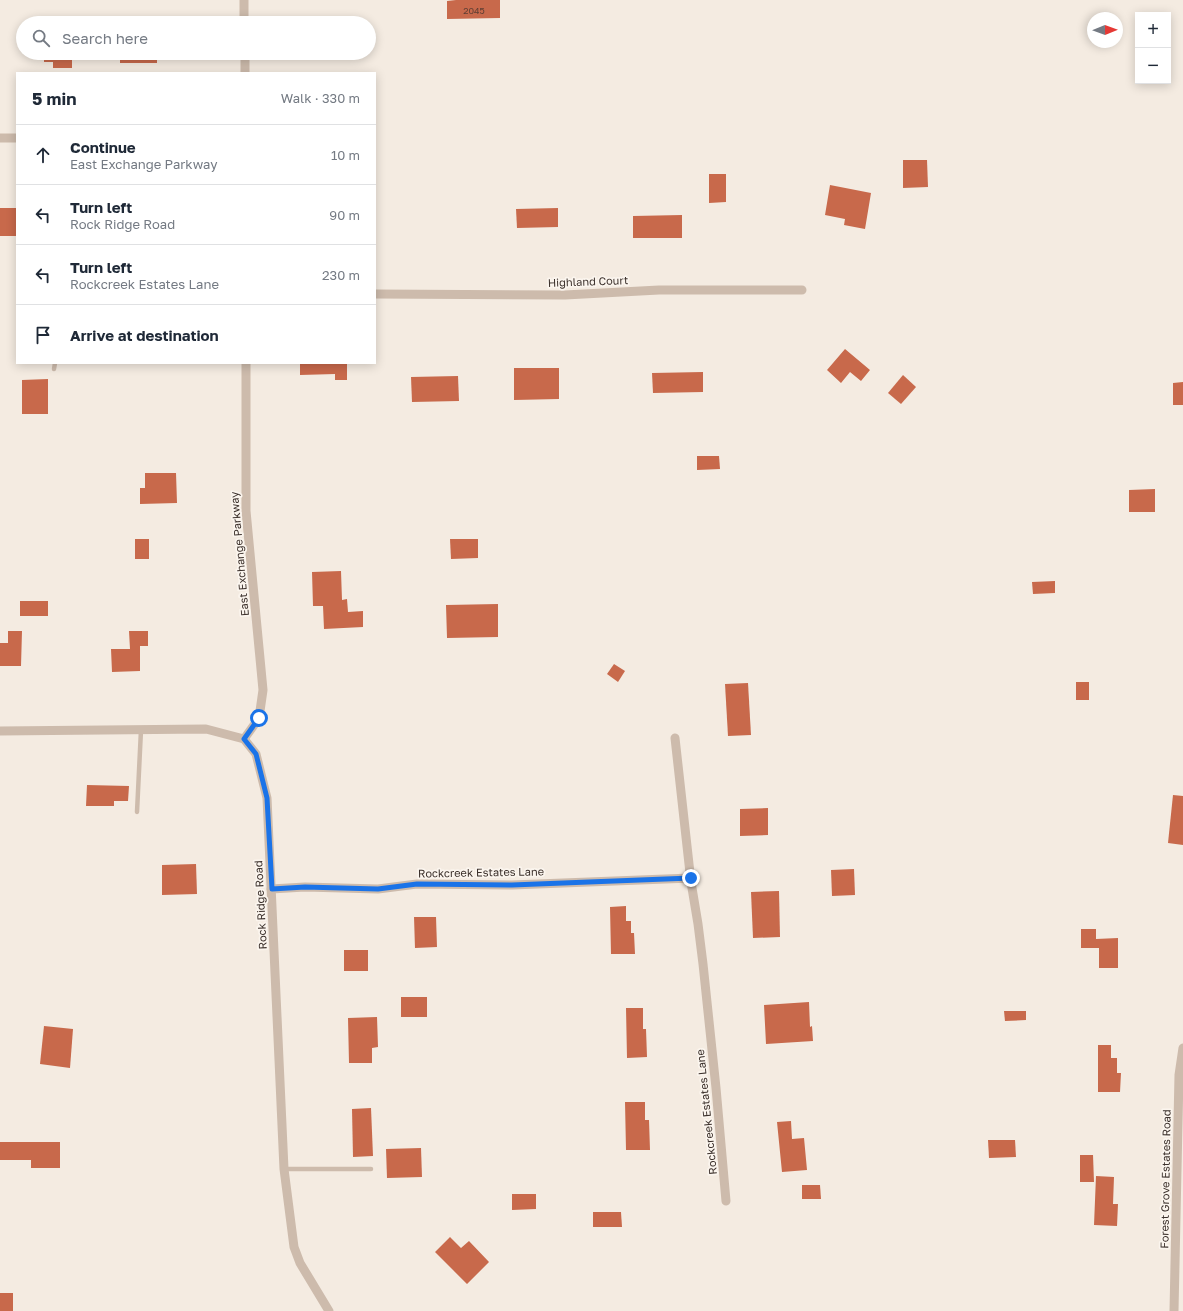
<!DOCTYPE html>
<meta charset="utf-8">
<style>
body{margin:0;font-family:"Golos Text",sans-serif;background:#f2f2f3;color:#1f2937}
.controls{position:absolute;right:12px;top:12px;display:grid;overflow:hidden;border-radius:0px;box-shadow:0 2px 10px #0003}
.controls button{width:36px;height:36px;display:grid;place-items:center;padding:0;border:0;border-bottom:1px solid #e0e1e3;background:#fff;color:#1f2937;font:20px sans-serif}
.compass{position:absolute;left:1087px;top:12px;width:36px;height:36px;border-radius:50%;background:#fff;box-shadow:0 2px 10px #0003;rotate:89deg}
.stop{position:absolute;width:12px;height:12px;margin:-9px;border:3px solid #1a73e8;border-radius:50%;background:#fff}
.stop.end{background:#1a73e8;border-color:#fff;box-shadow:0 1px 4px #0008}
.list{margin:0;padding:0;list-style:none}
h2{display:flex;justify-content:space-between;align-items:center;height:52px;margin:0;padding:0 16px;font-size:17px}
h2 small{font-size:13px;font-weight:400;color:#747a83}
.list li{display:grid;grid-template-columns:26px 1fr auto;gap:12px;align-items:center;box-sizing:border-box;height:60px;padding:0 16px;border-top:1px solid #e0e1e3}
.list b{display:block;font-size:15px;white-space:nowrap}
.list p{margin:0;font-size:13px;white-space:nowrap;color:#747a83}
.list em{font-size:13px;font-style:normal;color:#747a83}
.icon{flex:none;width:22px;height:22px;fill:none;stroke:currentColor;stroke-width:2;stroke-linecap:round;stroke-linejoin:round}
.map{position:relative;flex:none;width:1183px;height:1311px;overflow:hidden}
.search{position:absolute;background:#fff;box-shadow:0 2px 10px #0003;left:16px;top:16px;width:360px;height:44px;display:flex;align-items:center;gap:10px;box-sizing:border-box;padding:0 14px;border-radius:22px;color:#747a83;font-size:15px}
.panel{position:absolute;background:#fff;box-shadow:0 2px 10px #0003;left:16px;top:72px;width:360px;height:292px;border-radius:0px}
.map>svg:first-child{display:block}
.building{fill:#c8694b}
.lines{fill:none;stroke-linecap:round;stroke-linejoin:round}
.service{stroke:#cdbbac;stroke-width:4.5}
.minor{stroke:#cdbbac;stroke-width:9}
.route{stroke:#1a73e8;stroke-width:5}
.labels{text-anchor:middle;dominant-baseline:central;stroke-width:3.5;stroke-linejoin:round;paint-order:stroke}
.number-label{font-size:9px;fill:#5e3e33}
.street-label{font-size:11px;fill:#3b302b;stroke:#fbf5ee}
</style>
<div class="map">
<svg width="1183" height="1311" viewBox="0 0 1183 1311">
<rect width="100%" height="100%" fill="#f4ebe1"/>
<g class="building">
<path d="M456 0H500V18L447 19V1Z"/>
<path d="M44 53H72V68H53V62H44Z"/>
<rect x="120" y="53" width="37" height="10"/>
<path d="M903 160H927L928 187 903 188Z"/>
<path d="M709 174H726V202L709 203Z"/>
<path d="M830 185 871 193 865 229 844 225 845 219 825 215Z"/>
<rect x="0" y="208" width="17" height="28"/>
<path d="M558 208V227L517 228 516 209Z"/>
<path d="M682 215V238H633V216Z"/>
<path d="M845 349 870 370 861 381 850 372 841 383 827 370Z"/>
<path d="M300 363H347V380H335V374L300 375Z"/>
<path d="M514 368H559V399L514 400Z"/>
<path d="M703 372V392L653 393 652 373Z"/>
<path d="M903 375 916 387 901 404 888 393Z"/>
<path d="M458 376 459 401 412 402 411 377Z"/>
<path d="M48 379V414H22V380Z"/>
<path d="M1183 382V405H1173V383Z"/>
<path d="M697 456H719L720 469 697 470Z"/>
<path d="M145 473H176L177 503 140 504V488H145Z"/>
<path d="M1155 489V512H1129V490Z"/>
<rect x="135" y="539" width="14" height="20"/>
<path d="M450 539H478V558L451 559Z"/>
<path d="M341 571 342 600 347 599 348 612 363 611V627L324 629 323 606H313L312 572Z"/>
<path d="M1055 581V593L1033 594 1032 582Z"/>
<rect x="20" y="601" width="28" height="15"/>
<path d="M498 604V637L447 638 446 605Z"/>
<path d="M8 631H22L21 666H0V643H8Z"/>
<path d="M129 631H148V646H140V671L112 672 111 649H130Z"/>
<path d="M614 664 625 671 618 682 607 674Z"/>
<rect x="1076" y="682" width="13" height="18"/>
<path d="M748 683 751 735 728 736 725 684Z"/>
<path d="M87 785 129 786 128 801H114V806H86Z"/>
<path d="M1173 795 1183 796V845L1168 843Z"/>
<path d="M768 808V835L740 836V809Z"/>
<path d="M196 864 197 894 162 895V865Z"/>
<path d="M854 869 855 895 832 896 831 870Z"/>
<path d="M779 891 780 937 753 938 751 892Z"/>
<path d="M626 906V921H631V933H634L635 954H611L610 907Z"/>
<path d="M414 917H436L437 947 415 948Z"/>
<path d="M1081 929H1096V939L1118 938V968H1099V948H1081Z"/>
<rect x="344" y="950" width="24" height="21"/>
<rect x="401" y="997" width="26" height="20"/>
<path d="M809 1002 810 1027 812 1026 813 1041 766 1044 764 1005Z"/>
<path d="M626 1008H643V1029H646L647 1057 627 1058Z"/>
<path d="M1004 1011H1026V1020L1005 1021Z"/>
<path d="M377 1017 378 1047 372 1048V1063H349L348 1018Z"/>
<path d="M44 1026 73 1029 70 1068 40 1064Z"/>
<path d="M1098 1045H1111V1058H1117V1073H1121L1120 1092H1098Z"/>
<path d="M625 1102H645V1120H649L650 1150H626Z"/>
<path d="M371 1108 373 1156 353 1157 352 1109Z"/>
<path d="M791 1121 792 1139 804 1138 807 1170 782 1172 777 1122Z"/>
<path d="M988 1140H1015L1016 1157 989 1158Z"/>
<path d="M0 1142H60V1168H31V1160H0Z"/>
<path d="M421 1148 422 1177 387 1178 386 1149Z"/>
<path d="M1080 1155H1093L1094 1182H1080Z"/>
<path d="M1096 1176 1114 1177 1113 1204H1118L1117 1226 1094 1225Z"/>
<path d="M802 1185H820L821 1199H802Z"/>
<path d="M512 1194H536V1209L512 1210Z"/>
<path d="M593 1212H621L622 1227H593Z"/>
<path d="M450 1237 461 1248 469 1241 489 1262 467 1284 435 1252Z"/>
<rect x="0" y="1293" width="13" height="18"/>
</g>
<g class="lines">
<g class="service">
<path d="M54 369 55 363"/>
<path d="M137 812 141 730"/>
<path d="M284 1169H371"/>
</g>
<g class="minor">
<path d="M244 0V23"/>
<path d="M245 53V73"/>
<path d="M0 138H17"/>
<path d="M375 294 565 295 659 290H802"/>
<path d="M0 731 206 729 244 739 256 754 267 798 284 1169 294 1247 300 1263 329 1311"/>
<path d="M675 738 691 882 698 924 703 964 716 1088 726 1201"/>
<path d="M244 739 259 718 263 690 246 511V363"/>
<path d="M271 889 305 887 378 889 417 884 512 885 691 878"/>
<path d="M1174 1311 1179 1075 1183 1048"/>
</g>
</g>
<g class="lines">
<path class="route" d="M259 718 244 739 256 754 267 798 272 889 305 887 378 889 417 884 512 885 691 878"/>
</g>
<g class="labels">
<g class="number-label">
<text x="474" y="10">2045</text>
</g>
<g class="street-label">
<text transform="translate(588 281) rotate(-2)">Highland Court</text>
<text transform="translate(239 554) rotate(-95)">East Exchange Parkway</text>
<text transform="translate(481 872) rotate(-1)">Rockcreek Estates Lane</text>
<text transform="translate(260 905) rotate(-93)">Rock Ridge Road</text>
<text transform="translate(706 1112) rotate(-96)">Rockcreek Estates Lane</text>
<text transform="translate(1165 1179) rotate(-89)">Forest Grove Estates Road</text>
</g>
</g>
</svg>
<div class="controls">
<button>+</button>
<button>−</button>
</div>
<svg class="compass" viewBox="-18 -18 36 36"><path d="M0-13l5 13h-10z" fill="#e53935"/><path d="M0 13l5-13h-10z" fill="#747a83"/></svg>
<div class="stop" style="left:259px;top:718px"></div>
<div class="stop end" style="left:691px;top:878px"></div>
<div class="search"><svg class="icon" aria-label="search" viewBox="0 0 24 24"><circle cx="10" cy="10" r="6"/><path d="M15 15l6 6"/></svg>Search here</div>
<section class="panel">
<h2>5 min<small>Walk · 330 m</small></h2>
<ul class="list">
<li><svg class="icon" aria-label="ahead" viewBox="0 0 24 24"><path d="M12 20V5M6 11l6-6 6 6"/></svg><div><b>Continue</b><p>East Exchange Parkway</p></div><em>10 m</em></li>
<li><svg class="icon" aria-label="left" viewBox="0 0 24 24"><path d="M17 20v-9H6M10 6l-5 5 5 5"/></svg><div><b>Turn left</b><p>Rock Ridge Road</p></div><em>90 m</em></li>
<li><svg class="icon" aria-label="left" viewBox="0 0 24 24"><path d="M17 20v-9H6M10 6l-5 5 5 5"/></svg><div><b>Turn left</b><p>Rockcreek Estates Lane</p></div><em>230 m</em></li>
<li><svg class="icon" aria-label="arrive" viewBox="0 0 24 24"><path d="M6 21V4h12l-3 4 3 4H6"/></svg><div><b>Arrive at destination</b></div></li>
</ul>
</section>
</div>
